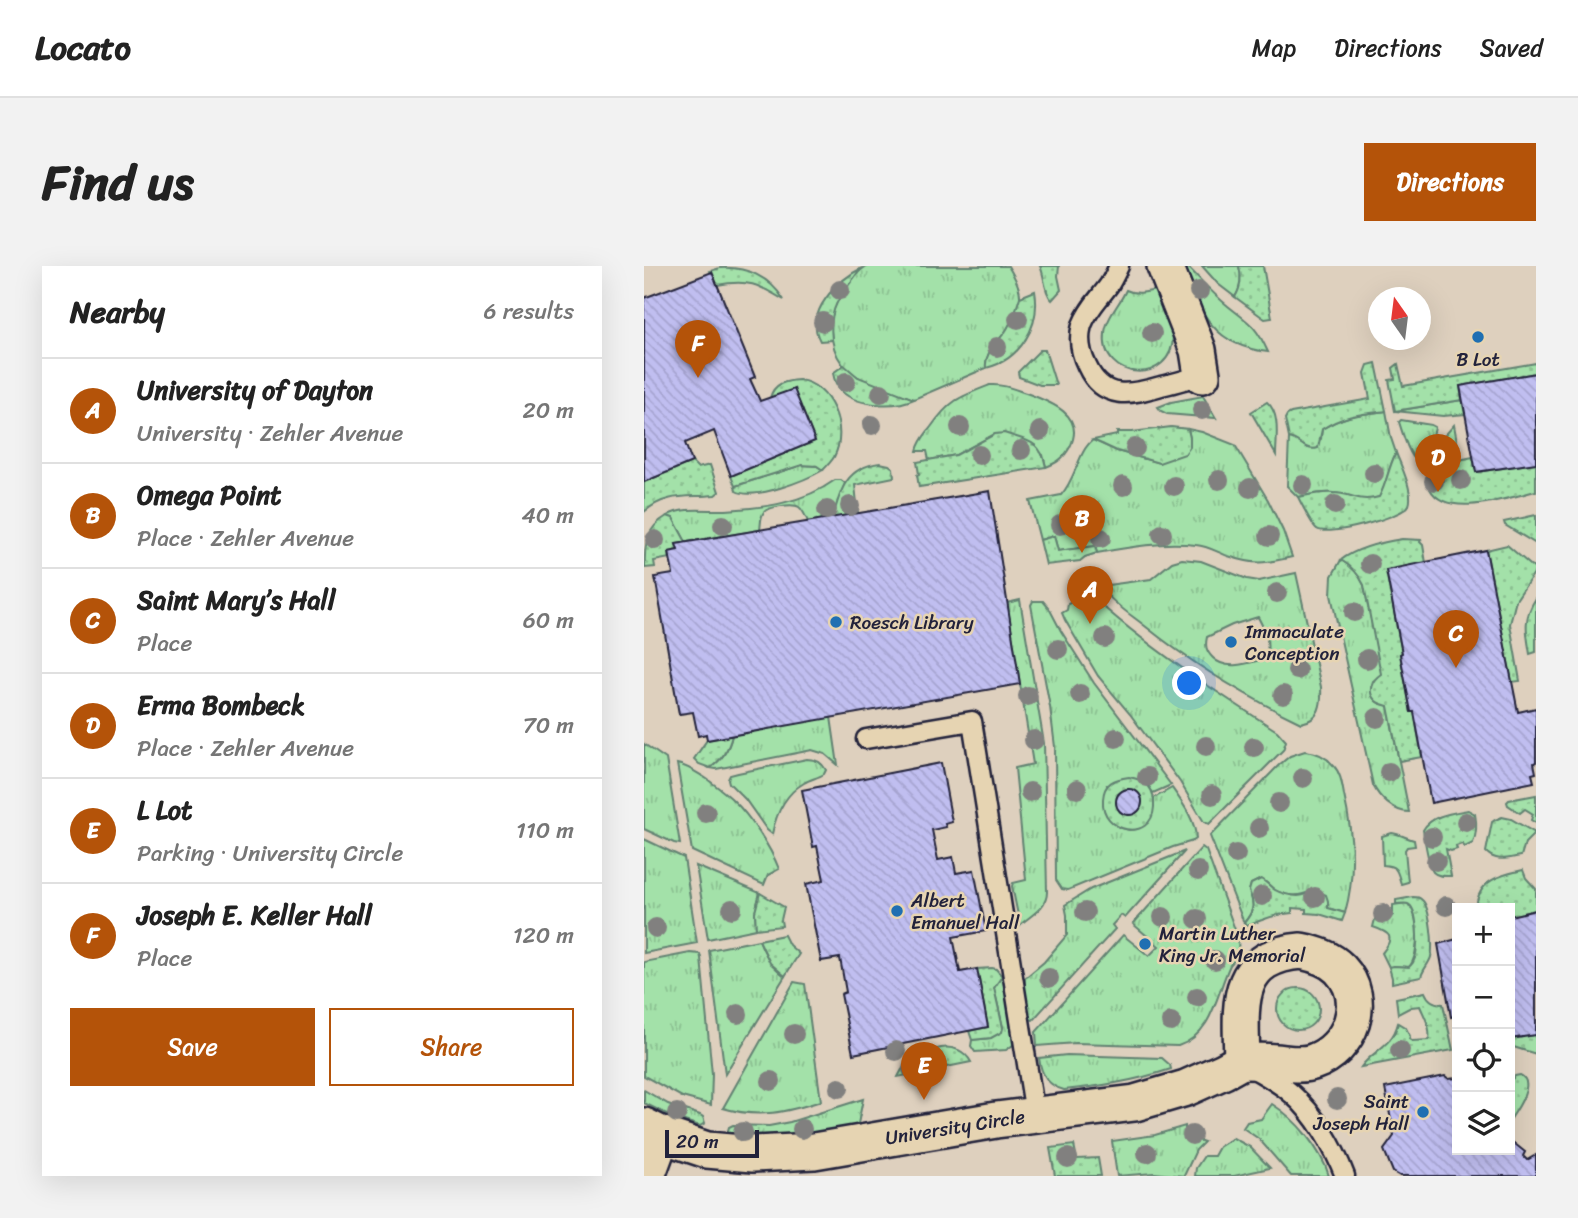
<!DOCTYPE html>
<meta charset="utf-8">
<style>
body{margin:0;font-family:Sriracha,sans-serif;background:#f2f2f2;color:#222}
.controls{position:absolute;right:21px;bottom:21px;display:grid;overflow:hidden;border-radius:0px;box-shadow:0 7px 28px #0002}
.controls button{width:63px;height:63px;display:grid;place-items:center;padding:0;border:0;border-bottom:2px solid #e0e0e0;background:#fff;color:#222;font:35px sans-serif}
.compass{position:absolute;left:724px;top:21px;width:63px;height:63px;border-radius:50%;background:#fff;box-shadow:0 7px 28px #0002;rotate:346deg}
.scale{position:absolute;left:21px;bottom:18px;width:94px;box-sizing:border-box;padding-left:7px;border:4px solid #22223b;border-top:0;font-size:19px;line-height:24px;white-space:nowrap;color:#22223b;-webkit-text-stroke:5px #e6d4b2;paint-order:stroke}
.you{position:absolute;left:546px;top:418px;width:24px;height:24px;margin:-18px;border:5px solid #fff;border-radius:50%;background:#1a73e8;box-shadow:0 0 0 10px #1a73e833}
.badge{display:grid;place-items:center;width:46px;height:46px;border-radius:50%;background:#b45309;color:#fff;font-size:23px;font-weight:700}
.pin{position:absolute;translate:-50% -58px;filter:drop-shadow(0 2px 4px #0008)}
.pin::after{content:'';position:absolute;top:37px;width:24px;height:21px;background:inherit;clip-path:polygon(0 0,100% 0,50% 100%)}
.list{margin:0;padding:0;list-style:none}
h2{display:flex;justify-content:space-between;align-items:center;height:91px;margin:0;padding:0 28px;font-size:30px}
h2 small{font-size:23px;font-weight:400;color:#767676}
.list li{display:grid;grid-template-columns:46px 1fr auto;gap:21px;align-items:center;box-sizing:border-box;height:105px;padding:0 28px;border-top:2px solid #e0e0e0}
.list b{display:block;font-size:26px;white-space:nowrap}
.list p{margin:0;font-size:23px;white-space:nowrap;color:#767676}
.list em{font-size:23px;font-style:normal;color:#767676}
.actions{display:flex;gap:14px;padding:21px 28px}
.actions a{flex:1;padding:16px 0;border:2px solid #b45309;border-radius:0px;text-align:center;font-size:24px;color:#b45309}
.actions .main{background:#b45309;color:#fff}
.icon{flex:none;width:38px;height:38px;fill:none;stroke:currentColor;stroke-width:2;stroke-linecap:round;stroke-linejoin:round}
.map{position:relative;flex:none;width:892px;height:910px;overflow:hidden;border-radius:0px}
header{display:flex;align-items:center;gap:42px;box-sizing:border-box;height:98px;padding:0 35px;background:#fff;border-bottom:2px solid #e0e0e0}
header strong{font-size:33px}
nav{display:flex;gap:38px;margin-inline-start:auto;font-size:24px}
.intro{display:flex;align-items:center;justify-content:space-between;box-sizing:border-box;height:168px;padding:0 42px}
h1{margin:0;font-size:49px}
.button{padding:18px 32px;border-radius:0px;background:#b45309;color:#fff;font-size:24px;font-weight:700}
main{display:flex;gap:42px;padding:0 42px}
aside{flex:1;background:#fff;border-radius:0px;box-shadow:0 7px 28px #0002}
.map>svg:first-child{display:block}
.grass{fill:url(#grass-tufts);stroke:#628272;stroke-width:2;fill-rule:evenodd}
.garden{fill:url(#garden-dots);stroke:#628272;stroke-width:2;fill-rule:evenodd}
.building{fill:url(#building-back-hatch);stroke:#22223b;stroke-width:2}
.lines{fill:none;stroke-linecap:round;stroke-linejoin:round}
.service-casing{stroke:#22223b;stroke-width:23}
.minor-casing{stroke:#22223b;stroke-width:40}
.service{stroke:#e6d4b2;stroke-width:18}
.minor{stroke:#e6d4b2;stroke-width:35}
.tree{fill:#81807f}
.poi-dot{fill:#1f6fb2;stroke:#e6d4b2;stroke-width:2.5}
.labels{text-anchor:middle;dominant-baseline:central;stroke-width:5;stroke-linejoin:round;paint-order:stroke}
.poi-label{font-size:19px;fill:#22223b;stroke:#e6d4b2;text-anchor:start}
.street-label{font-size:19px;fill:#22223b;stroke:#e6d4b2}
</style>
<header>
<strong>Locato</strong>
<nav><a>Map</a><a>Directions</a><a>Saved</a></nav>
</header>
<div class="intro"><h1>Find us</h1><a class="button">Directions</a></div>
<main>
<aside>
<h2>Nearby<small>6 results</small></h2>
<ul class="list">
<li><span class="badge">A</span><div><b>University of Dayton</b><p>University · Zehler Avenue</p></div><em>20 m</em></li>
<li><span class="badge">B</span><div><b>Omega Point</b><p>Place · Zehler Avenue</p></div><em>40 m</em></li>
<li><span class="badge">C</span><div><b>Saint Mary’s Hall</b><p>Place</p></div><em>60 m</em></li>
<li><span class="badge">D</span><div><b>Erma Bombeck</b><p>Place · Zehler Avenue</p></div><em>70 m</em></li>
<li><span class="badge">E</span><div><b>L Lot</b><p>Parking · University Circle</p></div><em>110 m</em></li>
<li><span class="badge">F</span><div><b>Joseph E. Keller Hall</b><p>Place</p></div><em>120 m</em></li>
</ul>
<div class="actions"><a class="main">Save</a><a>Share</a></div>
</aside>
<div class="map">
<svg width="892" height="910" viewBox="0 0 892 910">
<defs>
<pattern id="grass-tufts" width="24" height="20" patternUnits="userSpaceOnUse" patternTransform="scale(1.75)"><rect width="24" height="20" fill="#a3e1a9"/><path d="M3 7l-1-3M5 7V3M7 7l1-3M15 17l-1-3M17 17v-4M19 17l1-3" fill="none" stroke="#8cc192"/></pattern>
<pattern id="garden-dots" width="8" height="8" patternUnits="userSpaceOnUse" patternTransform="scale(1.75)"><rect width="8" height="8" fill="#a3e1a9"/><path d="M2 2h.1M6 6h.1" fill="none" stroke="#8cc192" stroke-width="1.8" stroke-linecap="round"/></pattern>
<pattern id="building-back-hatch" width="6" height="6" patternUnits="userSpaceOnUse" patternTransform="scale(1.75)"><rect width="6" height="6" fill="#c0bef0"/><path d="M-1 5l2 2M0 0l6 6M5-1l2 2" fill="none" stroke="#a5a3cf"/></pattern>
</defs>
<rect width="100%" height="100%" fill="#ded0be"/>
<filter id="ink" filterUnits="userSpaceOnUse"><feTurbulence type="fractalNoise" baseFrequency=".0143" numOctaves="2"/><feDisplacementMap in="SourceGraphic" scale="14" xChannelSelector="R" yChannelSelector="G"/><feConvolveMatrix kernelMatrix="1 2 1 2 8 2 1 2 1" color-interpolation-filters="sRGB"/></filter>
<g filter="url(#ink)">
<g class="grass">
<path d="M223 0H364C369 8 377 21 376 32 376 39 365 62 360 68 351 78 341 88 342 102L270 133C249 125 222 119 204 104 187 89 182 58 192 38 196 29 202 22 207 15 213 8 215 4 223 0Z"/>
<path d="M539 0H543C556 13 569 28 584 40 605 57 612 59 624 86 567 79 557 46 539 0Z"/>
<path d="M558 0H595C598 10 597 22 591 31L574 18Z"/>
<path d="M482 24C492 29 503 26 513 24 518 38 528 55 529 70 529 120 455 116 461 67 462 52 476 38 482 24Z"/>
<path d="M346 119C359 118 370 123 382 127 407 136 442 149 426 181 420 192 413 197 402 201L399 189 351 168 312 189 285 194 283 185H273C275 175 281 169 287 161 306 134 315 131 346 119Z"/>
<path d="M559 130 572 152 523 148 517 145 514 141 527 136Z"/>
<path d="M818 134 821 148 799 150 751 145Z"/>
<path d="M742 145 747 172 752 187C744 202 743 217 736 231 712 238 710 228 689 227 677 226 665 229 654 231L643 220 645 172 651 173 663 182 677 173 678 163C702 148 715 149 742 145Z"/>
<path d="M757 154 787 159 791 161C790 172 778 184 769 191 762 181 759 168 755 156Z"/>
<path d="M810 159 816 192 782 201 788 184Z"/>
<path d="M544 163 558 166 591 179 624 234 639 265 648 291C620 298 611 299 584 290 573 286 564 280 552 279 520 275 485 281 453 287L451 280 414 285 410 270 396 274 386 235 417 229C432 213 434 185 449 174L473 185 515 197 546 172Z"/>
<path d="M158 199 173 200 179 204C162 214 110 235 92 225L91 220Z"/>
<path d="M191 214H197L201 217 189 252 164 256C162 251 159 244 155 241 149 237 124 241 120 246 116 250 117 259 116 264L42 276 29 252 23 250C39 240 64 245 82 244 120 242 159 237 191 214Z"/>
<path d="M538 293 557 295 603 313 615 315 652 307 677 421C678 438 676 454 657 457 599 429 551 400 501 360 487 349 471 339 460 325L459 321 464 319 507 313 528 296ZM614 351 623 369 624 392C607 396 583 406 569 392 562 385 561 380 563 371L588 359Z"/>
<path d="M697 294C707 300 715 308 720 319L738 408 729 415C724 429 730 438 744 439L765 546C750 546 735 532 729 519L687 329 688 310Z"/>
<path d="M444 327C499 378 569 424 633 465L642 475 639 484 565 558 560 556 536 516 486 448 454 410 421 354 418 347 423 344 424 338Z"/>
<path d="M376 334 400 477 403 626C403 642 387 649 376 659L368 620 369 617 382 614 371 502 389 498 363 337Z"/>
<path d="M389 335H399L405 342 417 365 450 417 527 519 509 527 504 519H463L477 562 485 564 493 563 510 540V532L528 522C538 536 552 555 552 573L549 575 529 581 424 624 418 623 412 614 411 481 406 441 387 339Z"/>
<path d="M187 451 194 499 181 488 168 484 72 503 66 502C78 494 85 483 88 469Z"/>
<path d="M0 478 22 493 36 578 30 577 0 563Z"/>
<path d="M661 485C672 486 682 490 689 499 697 507 698 518 700 529 709 569 712 607 701 647L683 642 665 626C655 631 641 630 631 624 625 620 623 616 617 613L607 618 605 625C611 639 610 645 600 657L566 570 635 499 646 490Z"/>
<path d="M163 493C172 493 178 496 182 504L180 508C174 512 166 513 160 517 141 528 132 548 128 568L123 564 101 533 85 517 84 513 86 509 94 507Z"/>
<path d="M33 498C44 500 53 507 63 513 72 520 81 526 89 534 106 550 127 582 135 603L124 609 120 619 48 585Z"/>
<path d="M748 567C756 568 762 572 770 574L771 580 763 581 761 584 764 616 757 618C753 605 754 600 739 599L738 570Z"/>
<path d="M0 573 40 592 53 677 0 687Z"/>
<path d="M558 581 562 584 594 672C595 684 595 690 586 699 572 729 569 768 534 780L432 777 393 780 392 766 479 669 505 690 515 680 489 658Z"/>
<path d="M541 585 481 652 477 649 468 659 471 663 389 754 385 753 381 727V712L400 696 423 669V649L421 639 447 623Z"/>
<path d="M52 600 116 627 111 646 112 663 64 673Z"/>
<path d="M763 637C776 648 776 689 765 701L750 700 745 701 738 687C751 671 747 667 729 661L731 653 741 656 749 649V639Z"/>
<path d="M115 674C120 687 129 702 141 710L81 808 65 684Z"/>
<path d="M46 687 56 688 57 692 68 808 67 839 38 831 0 810V696Z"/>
<path d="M358 710 367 751 369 779 362 784 331 786 327 780 328 774 347 772 359 761 350 722Z"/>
<path d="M150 716 161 718 177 835C143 846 115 853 79 842Z"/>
<path d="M423 789 518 792 526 799 527 803C491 815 458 820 420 824 404 820 397 809 395 792Z"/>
<path d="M0 824 24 838 56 849 59 851 61 857 56 860 31 852 0 837Z"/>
<path d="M219 833 214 858 209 862 159 872 82 871 85 861 89 859 125 860 146 856Z"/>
<path d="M628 838C652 853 677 883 685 910H647L615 873 599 862 603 856 617 853Z"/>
<path d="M541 860V866L545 871 560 876 552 884 540 910 510 907 473 910 468 875 511 869Z"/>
<path d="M589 872 606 881 626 902 590 910H551L552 902 560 890H570L575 881Z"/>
</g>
<g class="garden">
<path d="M396 0H415L414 10 417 24 408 34C400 27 401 10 396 0Z"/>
<path d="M595 0H619L628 52 621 53 618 51 591 31C597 22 598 10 595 0Z"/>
<path d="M76 2C102 0 126 11 140 34 114 18 104 13 73 19L66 5Z"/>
<path d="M218 2C213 6 211 11 207 16 191 36 185 48 188 74L176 75C160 47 194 13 218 2Z"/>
<path d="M391 25C397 60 376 94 342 102 340 85 355 76 363 63 369 53 373 41 376 31Z"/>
<path d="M396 84H401L412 119H396L375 111 374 106Z"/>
<path d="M732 97 742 145C715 149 702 148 678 163L674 182C662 186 656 174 645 172L641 153 643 149 647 147 726 133 721 107 724 99Z"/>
<path d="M892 97V107L816 120 818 134 751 145 745 114 751 113 749 102 754 98 759 120Z"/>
<path d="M200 99 214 111 270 133C251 142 209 141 195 122 191 118 190 112 189 107Z"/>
<path d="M155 114C187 118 205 163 190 191 187 196 183 200 179 204L173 200 158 199 91 220 87 210 171 175 150 124 126 132C130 117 141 115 155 114Z"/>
<path d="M623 136C637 148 632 173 632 189L607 146Z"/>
<path d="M527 161 544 163 546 172V181L541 188 515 197 473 185 449 174 473 169V166H488Z"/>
<path d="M360 167C383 175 397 174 402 201L275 221 273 209 275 208 273 196 312 189 351 168Z"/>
<path d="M752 187C757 199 770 227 765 239 760 251 684 271 673 263 669 261 657 237 654 231 665 229 677 226 689 227 709 227 713 237 735 231 743 217 744 202 752 187Z"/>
<path d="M829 191 832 206 892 197V225C866 231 803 254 786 223 783 216 783 208 782 201Z"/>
<path d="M48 196 54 202 66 199 75 226 71 229C44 232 23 226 0 246V216Z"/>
<path d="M236 197 245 199 249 202 250 211 211 219 214 247 189 252C196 223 203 201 236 197Z"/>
<path d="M892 249V278L861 259 860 256Z"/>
<path d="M23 250 29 252 42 276 32 278 34 284 25 286 26 292 10 295 11 301 1 302C0 279 2 262 23 250Z"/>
<path d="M410 270 414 285 451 280 453 287 441 291 436 295 402 299 396 274Z"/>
<path d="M758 273 777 274 776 276 779 279 782 297 742 305 758 387 756 388 767 446H770L778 491 755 495 744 440C741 439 735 438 732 435 722 426 728 414 737 408L720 319C715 308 707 300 697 294 714 281 738 276 758 273Z"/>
<path d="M863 279 892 304 872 334 866 358 876 415 868 416 842 284Z"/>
<path d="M892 332V386L886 388C882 365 879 352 892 332Z"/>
<path d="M88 469C85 483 78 494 66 502L55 498 50 493 63 474Z"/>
<path d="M485 511C503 514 511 523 510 541 508 577 456 567 459 533 460 516 471 513 485 511ZM482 523 493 526 498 534 495 544 486 549 476 546 472 537 474 528Z"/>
<path d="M892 529V557L887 554 889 548 881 543 876 547 864 539 863 536 865 534Z"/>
<path d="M824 544 831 548C833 558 833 567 829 577L821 581 818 578 812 580 813 583 807 585 802 583 807 610C801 610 794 611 789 606 784 598 781 574 779 564 787 549 808 547 824 544Z"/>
<path d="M858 551 867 553 891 567 881 577 877 590C864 592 853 597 842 586L848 556 851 554Z"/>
<path d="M879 604 882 612 892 623V644L866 650V642H832C834 614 856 609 879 604Z"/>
<path d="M617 613C623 616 625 620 631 624 636 627 647 630 654 630 666 630 667 621 682 629L684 635V642L701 647 698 655 675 648 662 647V643L648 642V647C638 648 628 650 618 654 612 656 608 659 602 660L600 657C610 645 611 639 605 625L607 618Z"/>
<path d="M116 627 140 641 137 654 138 660 112 663 111 646Z"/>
<path d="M769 631C774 631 775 631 779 635 786 643 790 680 787 691 785 698 779 703 777 711L748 717V712L745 701 750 700 765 701C769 697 769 698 771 692 774 682 775 643 764 638 762 637 754 638 752 638V634Z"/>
<path d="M140 669 145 679 155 688 141 710 126 697 115 674Z"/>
<path d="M348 702 352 703 358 710 350 722 359 762 358 766 347 772 328 774 325 765 344 761 333 703Z"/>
<circle cx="654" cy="743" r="21"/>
<path d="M781 726C784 734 791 738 799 738L809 784 717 801C729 784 748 781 754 757L762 762 766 770 765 773 768 775 785 774C787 761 781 752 776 740L767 741 754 748 752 732Z"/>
<path d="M892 769V788L866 780V773Z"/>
<path d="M297 782C310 780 321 785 327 796L254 811C262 792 279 786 297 782Z"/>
<path d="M876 809C892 816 874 842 866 854V815L871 810Z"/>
<path d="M430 879 433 893 454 892 457 910H411L406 882Z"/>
</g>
<g class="building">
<path d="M68 6 111 111 106 113 116 135 150 123 171 175 87 210 70 165 41 177 48 196 0 216V32Z"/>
<path d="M892 107V197L832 206 816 120Z"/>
<path d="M346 225 376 418 63 474 62 468 54 470 49 446 35 448 11 311 29 308 25 286 34 284 32 278Z"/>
<path d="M842 284 874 446 892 442V496L890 497 892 507 888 508 890 516 787 537 770 446H767L756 388 758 387 742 304Z"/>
<path d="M297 497 308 556 301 558 302 561 288 564 294 594 309 591 312 607 330 604 342 665 309 671 316 706 333 703 344 761 209 788 197 728 202 726 196 692 177 695 162 618 180 614 173 580 169 581 158 524Z"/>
<circle cx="485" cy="536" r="13"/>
<path d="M892 644V769L866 773V650Z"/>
<path d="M813 673V750L807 751 794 678Z"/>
<path d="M801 810 805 813 813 812V884H866V874L881 886 879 890 883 894 892 889V910H756L749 906 740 884 750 870 741 822Z"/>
</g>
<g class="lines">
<g class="service-casing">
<g id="service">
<path d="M475 0C472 6 469 13 465 19 455 33 444 43 438 59 434 73 437 88 443 100 459 135 486 129 517 120 530 117 544 113 558 109"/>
<path d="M222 473 328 455 391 848"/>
<path d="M607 801C620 809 636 817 648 828 671 848 690 881 701 910"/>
</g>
</g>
<g class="minor-casing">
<g id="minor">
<path d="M521 0 554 84 558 109"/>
<path d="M657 685C671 688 685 692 696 703 725 734 707 783 669 796 657 800 644 797 631 796 620 795 609 795 598 795 597 742 588 691 657 685Z"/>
<path d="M0 860 18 869 63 884 109 888 170 885 352 854 491 837 542 822 580 805 598 795"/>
<path d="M3 910 18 869"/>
</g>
</g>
<use href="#service" class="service"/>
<use href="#minor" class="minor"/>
</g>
<g class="tree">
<circle cx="196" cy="24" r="10"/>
<circle cx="555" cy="25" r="10"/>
<circle cx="374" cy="53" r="10"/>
<circle cx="179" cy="56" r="10"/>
<circle cx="508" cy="67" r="10"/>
<circle cx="353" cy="81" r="10"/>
<circle cx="202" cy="116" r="10"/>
<circle cx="237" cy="127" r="10"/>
<circle cx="558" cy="144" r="10"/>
<circle cx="228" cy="159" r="10"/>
<circle cx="316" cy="161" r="10"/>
<circle cx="396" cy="165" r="10"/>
<circle cx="491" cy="182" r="10"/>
<circle cx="377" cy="184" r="10"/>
<circle cx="335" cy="189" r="10"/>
<circle cx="730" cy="207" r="10"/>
<circle cx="575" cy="214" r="10"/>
<circle cx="817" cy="214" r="10"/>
<circle cx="790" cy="215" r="10"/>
<circle cx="659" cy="219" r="10"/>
<circle cx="479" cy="220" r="10"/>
<circle cx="530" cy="220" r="10"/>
<circle cx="606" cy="222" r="10"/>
<circle cx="691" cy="239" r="10"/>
<circle cx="206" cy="240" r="10"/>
<circle cx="183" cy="244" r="10"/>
<circle cx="79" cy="259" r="10"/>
<circle cx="416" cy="259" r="10"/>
<circle cx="518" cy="268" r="10"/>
<circle cx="625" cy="270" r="10"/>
<circle cx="457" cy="272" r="10"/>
<circle cx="11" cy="274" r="10"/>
<circle cx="726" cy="298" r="10"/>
<circle cx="633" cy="327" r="10"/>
<circle cx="710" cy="346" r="10"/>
<circle cx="461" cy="372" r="10"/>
<circle cx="414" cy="383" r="10"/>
<circle cx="723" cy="393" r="10"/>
<circle cx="653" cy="404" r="10"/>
<circle cx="436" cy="428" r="10"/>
<circle cx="639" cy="429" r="10"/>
<circle cx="384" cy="430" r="10"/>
<circle cx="733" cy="452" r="10"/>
<circle cx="472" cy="472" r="10"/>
<circle cx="390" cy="474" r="10"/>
<circle cx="562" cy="480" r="10"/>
<circle cx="610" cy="481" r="10"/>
<circle cx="745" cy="506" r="10"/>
<circle cx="503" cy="511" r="10"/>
<circle cx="659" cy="512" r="10"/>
<circle cx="433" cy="523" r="10"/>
<circle cx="386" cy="526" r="10"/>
<circle cx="568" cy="529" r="10"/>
<circle cx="635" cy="537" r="10"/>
<circle cx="62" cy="547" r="10"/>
<circle cx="822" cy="556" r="10"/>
<circle cx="615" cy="562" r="10"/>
<circle cx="788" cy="571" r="10"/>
<circle cx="592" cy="588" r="10"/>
<circle cx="792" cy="595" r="10"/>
<circle cx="554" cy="605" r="10"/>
<circle cx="618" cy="630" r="10"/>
<circle cx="671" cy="631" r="10"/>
<circle cx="802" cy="640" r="10"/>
<circle cx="88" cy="643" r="10"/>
<circle cx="441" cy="646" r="10"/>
<circle cx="739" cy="648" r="10"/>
<circle cx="519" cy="651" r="10"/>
<circle cx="553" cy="653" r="10"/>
<circle cx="12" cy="662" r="10"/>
<circle cx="571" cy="694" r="10"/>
<circle cx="405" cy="712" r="10"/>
<circle cx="553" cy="731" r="10"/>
<circle cx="94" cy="748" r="10"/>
<circle cx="527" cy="756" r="10"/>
<circle cx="150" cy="768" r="10"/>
<circle cx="756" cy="784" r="10"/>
<circle cx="252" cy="785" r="10"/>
<circle cx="268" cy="803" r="10"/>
<circle cx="127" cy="815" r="10"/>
<circle cx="195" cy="822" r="10"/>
<circle cx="693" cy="833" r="10"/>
<circle cx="33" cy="847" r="10"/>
<circle cx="158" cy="863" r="10"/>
<circle cx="99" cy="866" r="10"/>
<circle cx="548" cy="869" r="10"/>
<circle cx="503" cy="887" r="10"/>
<circle cx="424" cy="892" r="10"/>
</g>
</g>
<g class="poi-dot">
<circle cx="834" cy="71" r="7"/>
<circle cx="192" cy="356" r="7"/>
<circle cx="587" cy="376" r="7"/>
<circle cx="253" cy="645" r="7"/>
<circle cx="501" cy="678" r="7"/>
<circle cx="779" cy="846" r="7"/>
</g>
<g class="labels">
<g class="poi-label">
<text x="834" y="93" text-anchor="middle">B Lot</text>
<text x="206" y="356">Roesch Library</text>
<text x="601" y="365">Immaculate<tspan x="601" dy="22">Conception</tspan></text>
<text x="267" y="634">Albert<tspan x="267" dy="22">Emanuel Hall</tspan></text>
<text x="515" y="667">Martin Luther<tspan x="515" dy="22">King Jr. Memorial</tspan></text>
<text x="765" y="835" text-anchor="end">Saint<tspan x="765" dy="22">Joseph Hall</tspan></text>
</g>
<g class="street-label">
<text transform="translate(311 861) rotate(-9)">University Circle</text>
</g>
</g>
</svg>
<div class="controls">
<button>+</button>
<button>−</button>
<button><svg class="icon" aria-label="locate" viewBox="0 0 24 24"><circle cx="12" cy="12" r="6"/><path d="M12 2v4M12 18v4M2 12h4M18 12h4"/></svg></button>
<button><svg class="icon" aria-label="layers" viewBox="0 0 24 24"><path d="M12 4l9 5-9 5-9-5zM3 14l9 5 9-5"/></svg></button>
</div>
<svg class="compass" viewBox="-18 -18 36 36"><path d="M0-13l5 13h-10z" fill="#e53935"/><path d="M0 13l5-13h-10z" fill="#767676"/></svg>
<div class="scale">20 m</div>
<div class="you"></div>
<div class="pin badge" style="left:446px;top:358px">A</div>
<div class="pin badge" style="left:438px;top:287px">B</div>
<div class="pin badge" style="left:812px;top:402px">C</div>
<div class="pin badge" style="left:794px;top:226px">D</div>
<div class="pin badge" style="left:280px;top:834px">E</div>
<div class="pin badge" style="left:54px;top:112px">F</div>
</div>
</main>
